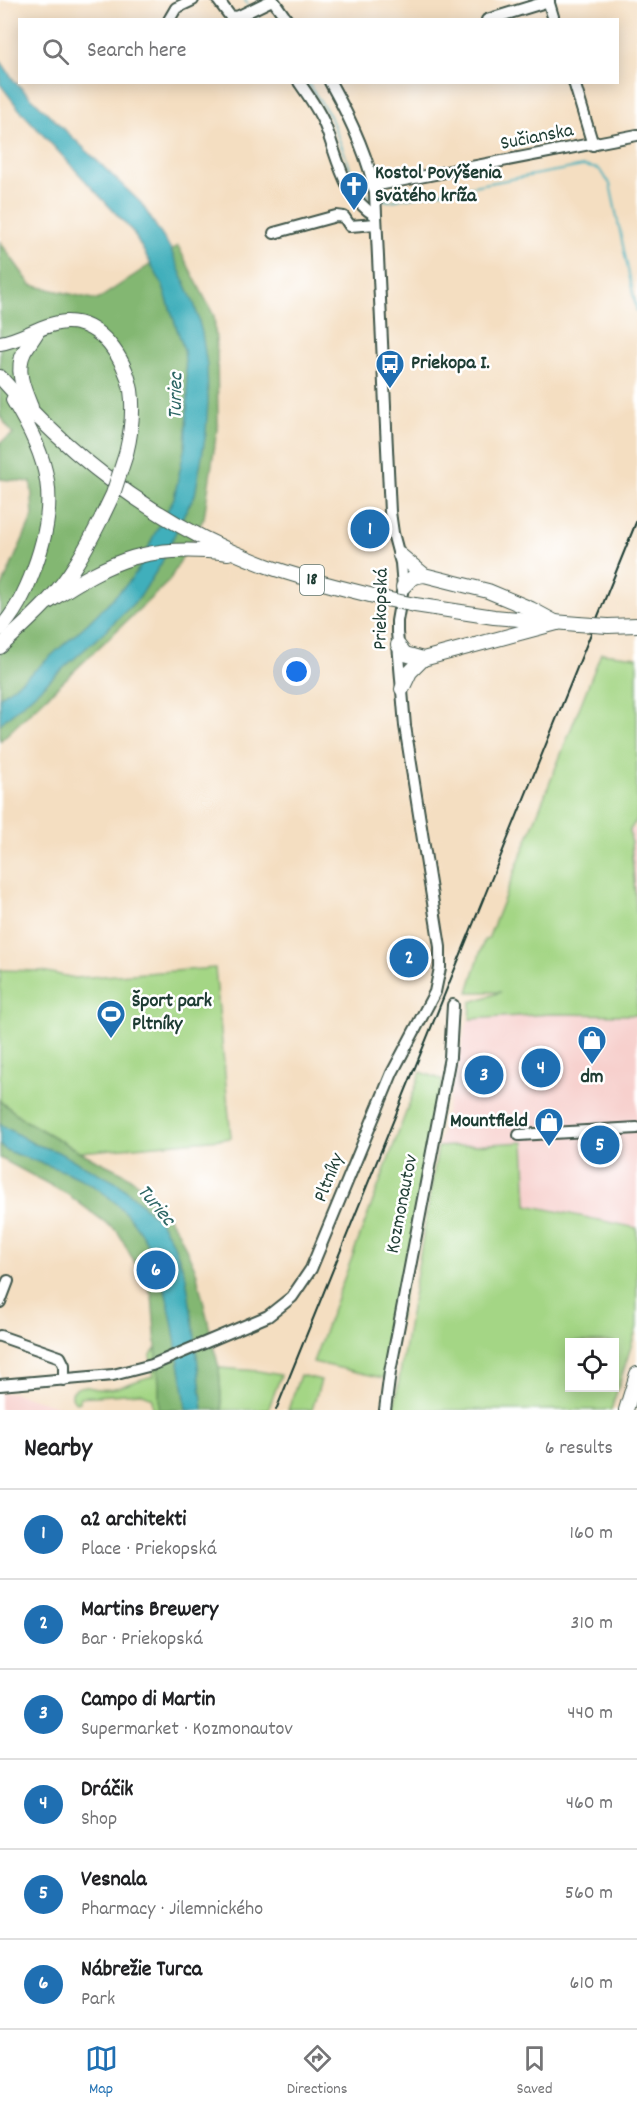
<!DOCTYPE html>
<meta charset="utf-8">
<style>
body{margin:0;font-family:Dekko,sans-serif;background:#f6f6f6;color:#202124}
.controls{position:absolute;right:18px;bottom:18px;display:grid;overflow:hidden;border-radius:0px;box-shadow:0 3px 15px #0003}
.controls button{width:54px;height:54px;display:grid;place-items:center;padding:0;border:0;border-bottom:2px solid #e0e0e0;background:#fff;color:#202124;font:30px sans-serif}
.you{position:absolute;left:297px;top:672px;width:21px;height:21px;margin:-15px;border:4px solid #fff;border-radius:50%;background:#1a73e8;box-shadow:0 0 0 9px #1a73e833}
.badge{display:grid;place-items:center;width:39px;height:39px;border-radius:50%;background:#1f6fb2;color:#fff;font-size:20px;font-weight:700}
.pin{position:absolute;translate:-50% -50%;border:3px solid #fff;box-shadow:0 2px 6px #0006}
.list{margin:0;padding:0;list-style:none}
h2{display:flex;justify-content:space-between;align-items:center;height:78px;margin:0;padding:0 24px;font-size:26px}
h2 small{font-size:20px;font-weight:400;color:#757577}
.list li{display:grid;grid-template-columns:39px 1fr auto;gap:18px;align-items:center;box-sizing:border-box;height:90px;padding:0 24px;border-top:2px solid #e0e0e0}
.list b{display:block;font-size:22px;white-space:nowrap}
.list p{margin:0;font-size:20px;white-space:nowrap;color:#757577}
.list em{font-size:20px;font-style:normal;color:#757577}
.icon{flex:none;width:33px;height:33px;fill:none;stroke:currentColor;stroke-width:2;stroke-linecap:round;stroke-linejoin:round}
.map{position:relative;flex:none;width:637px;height:1410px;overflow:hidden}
.search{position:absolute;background:#fff;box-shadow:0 3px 15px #0003;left:18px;right:18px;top:18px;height:66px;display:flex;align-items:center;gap:15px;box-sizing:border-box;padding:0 21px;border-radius:0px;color:#757577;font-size:22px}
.sheet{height:618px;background:#fff}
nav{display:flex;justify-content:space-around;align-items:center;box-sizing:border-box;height:84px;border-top:2px solid #e0e0e0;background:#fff;font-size:16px;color:#757577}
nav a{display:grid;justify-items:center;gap:3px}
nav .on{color:#1f6fb2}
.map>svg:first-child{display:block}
.built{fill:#f7d0cd}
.green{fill:#a4d685;stroke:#628a5c;stroke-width:1.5;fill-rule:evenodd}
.forest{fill:#83b772;stroke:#517a53;stroke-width:1.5}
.water{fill:#40afbb;stroke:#307678;stroke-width:1.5}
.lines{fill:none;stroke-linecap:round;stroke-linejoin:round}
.stream{stroke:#40afbb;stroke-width:2}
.minor-casing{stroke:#3f5549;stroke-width:14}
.major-casing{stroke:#3f5549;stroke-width:16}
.minor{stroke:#fff;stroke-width:10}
.major{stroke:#fff;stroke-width:14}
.rail{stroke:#1f3d34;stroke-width:2}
.major-bridge-casing{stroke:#3f5549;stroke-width:16;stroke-linecap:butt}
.major-bridge{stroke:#fff;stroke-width:14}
.labels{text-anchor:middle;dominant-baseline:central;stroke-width:5;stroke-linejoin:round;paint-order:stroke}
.shield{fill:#fff;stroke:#627771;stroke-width:1.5}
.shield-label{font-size:18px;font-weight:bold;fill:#1f3d34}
.street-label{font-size:20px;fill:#1f3d34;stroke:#fff}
.poi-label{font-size:20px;font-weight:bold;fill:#1f3d34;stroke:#fff;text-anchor:start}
.water-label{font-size:21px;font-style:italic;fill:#2b6563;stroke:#fff}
</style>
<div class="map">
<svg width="637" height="1410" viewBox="0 0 637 1410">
<rect width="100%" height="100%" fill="#fff"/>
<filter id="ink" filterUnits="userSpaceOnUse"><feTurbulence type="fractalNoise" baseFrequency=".0167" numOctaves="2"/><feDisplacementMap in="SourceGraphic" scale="12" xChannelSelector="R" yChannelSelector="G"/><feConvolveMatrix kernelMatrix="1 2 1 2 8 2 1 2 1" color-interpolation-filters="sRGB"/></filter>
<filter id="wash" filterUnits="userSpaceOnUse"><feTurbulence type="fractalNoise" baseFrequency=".008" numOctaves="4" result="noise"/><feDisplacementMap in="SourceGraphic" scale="24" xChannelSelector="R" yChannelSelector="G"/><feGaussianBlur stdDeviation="1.35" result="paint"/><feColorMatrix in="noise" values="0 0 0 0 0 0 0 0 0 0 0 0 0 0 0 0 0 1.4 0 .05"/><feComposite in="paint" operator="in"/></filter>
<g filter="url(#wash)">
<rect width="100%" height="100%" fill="#f4dec1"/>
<g class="built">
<path d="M630 829H637V919Z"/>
<path d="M627 1003H637V1228L527 1205 523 1142 438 1147 468 1020Z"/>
<path d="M11 1392 71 1410H72H0V1393Z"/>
</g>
<g class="green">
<path d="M601 653 637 657V819L630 830 637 919V1015L551 1014 470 1019 471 1002 501 992H468L484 940 488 939Z"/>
<path d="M215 968 231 1138 80 1152 26 1121 0 1101V970L42 971 75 978Z"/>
<path d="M421 1072 443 1080 389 1373 383 1378 313 1362Z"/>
<path d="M524 1142 527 1205 637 1228V1327L611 1410H394L438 1147ZM570 1342H614V1388H570Z"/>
<path d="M0 1145 6 1150C35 1162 66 1171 95 1186 154 1219 168 1291 177 1351 180 1371 185 1390 186 1410H153L152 1398 141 1393 80 1397V1402L76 1403 72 1397V1393C80 1382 88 1388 98 1389 116 1392 136 1379 154 1376L150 1356 161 1342 162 1330 158 1281 131 1232 87 1195 0 1152Z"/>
<path d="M219 1368 258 1371 281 1375 268 1410H222Z"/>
<path d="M300 1375 321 1380 312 1410H288Z"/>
</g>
<g class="forest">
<path d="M0 242 31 285 97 300 178 246 214 316 217 354 218 423 204 518 169 581 0 741V591L33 516 31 482 0 479V443L13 434 0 416Z"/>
<path d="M0 1101 26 1121 80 1152 125 1174 152 1195 179 1233 196 1271 219 1368 222 1410H159V1384L152 1295 118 1232 67 1194 0 1158Z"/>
</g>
<g class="water">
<path d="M0 60 15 82 141 203 170 248 195 306 202 333 207 366 208 402 206 433 195 495 185 512 161 564 140 597 102 634 0 724V697L34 671 88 623 128 583 140 567 153 537 174 498 185 446 188 394 184 350 162 284 133 232 19 109 0 84Z"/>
<path d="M0 1124 34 1144 56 1151 119 1184 159 1220 174 1245 186 1277 195 1337 203 1410H186C185 1390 180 1371 177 1351 167 1287 155 1228 98 1189 71 1170 36 1163 6 1150L0 1145Z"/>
</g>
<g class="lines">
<g class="stream">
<path d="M245 0 250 8"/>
<path d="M254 12 259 20"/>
<path d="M307 82 330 116 358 189 371 197"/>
<path d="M380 199 390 201 583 166 599 169 610 184 637 312"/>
</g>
</g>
</g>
<g filter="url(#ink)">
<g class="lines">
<g class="minor-casing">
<g id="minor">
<path d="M218 0 230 16 237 17 272 0"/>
<path d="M273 0 287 20"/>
<path d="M548 0 554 20"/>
<path d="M169 20 176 8 193 0"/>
<path d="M487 20 549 1"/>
<path d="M299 82C308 95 318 109 324 123 338 156 342 196 376 216"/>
<path d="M574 82 593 145"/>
<path d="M373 186 637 135"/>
<path d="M274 233 336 216 344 217 350 226 376 224"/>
<path d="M519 1135 637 1128"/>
<path d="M0 1302 8 1281"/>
<path d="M0 1336 60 1357 64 1365V1380"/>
<path d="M0 1385 113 1375 152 1365 268 1316 292 1297 311 1269 392 1073 435 992 440 968V947L405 726 397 632V621L403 587 401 563 393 533 390 512 375 193C368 155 349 116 330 82"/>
<path d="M385 1410 390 1372 450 1057 453 1005"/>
</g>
</g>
<g class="major-casing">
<g id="major">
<path d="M0 343C23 340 43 323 66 322 101 321 125 359 131 390 134 411 131 433 126 454"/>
<path d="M0 377C73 460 162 527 267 566 306 580 346 589 386 599"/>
<path d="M31 407C24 390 15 370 24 352 28 345 33 339 37 332"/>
<path d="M400 555 424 575 488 591 531 609 557 623"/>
<path d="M403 587 413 577 424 575"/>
<path d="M48 602C114 558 148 544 228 553"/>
<path d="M415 605 494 617 578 624"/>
<path d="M608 626 637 625"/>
<path d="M0 629C16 612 26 591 34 569 60 499 50 462 13 400"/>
<path d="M398 645 405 654 423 659 557 623"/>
<path d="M0 647C16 632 32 618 47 602 70 578 87 547 102 517"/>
<path d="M402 689 410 672 423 659"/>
<path d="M626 1410 637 1374"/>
</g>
</g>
<use href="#minor" class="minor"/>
<use href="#major" class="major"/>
<path class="rail" d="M276 1410 637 520"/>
<g class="major-bridge-casing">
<g id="major-bridge">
<path d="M102 517 113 494 126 454"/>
<path d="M386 599 415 605"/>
<path d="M578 624 608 626"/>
</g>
</g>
<use href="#major-bridge" class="major-bridge"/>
</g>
</g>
<defs>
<g id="church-pin" transform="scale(1.5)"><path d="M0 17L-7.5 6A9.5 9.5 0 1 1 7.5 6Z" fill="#1f6fb2" stroke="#fff"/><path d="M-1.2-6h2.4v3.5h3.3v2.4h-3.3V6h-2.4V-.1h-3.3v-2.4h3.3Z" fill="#fff"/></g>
<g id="bus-pin" transform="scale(1.5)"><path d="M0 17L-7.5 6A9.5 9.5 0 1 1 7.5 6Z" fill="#1f6fb2" stroke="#fff"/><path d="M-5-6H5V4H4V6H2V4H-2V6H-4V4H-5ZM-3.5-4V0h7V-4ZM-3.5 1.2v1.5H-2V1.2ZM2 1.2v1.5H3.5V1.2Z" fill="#fff"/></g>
<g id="stadium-pin" transform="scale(1.5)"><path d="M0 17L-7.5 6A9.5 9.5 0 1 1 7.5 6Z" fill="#1f6fb2" stroke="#fff"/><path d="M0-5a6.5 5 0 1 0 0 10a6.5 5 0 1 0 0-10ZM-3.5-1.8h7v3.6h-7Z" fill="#fff"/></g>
<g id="shop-pin" transform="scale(1.5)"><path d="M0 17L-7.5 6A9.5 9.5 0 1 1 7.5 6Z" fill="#1f6fb2" stroke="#fff"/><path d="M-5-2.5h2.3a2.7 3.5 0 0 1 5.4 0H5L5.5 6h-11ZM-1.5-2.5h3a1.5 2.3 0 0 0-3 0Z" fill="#fff"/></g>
</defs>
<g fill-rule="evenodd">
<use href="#church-pin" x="354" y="186"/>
<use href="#bus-pin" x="390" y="364"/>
<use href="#stadium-pin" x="111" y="1014"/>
<use href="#shop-pin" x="592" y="1040"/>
<use href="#shop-pin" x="549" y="1122"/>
</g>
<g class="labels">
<rect class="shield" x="300" y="565" width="24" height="30" rx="4.5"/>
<g class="shield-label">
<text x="312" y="580">18</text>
</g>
<g class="street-label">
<text transform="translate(537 138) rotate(-11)">Sučianska</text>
<text transform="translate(382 609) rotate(-89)">Priekopská</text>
<text transform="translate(330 1178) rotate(-68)">Pltníky</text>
<text transform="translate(403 1204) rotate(-79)">Kozmonautov</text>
</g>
<g class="poi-label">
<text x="375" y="174">Kostol Povýšenia<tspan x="375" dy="23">Svätého kríža</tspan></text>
<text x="411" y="364">Priekopa I.</text>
<text x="132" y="1002">Šport park<tspan x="132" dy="23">Pltníky</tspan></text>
<text x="592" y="1078" text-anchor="middle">dm</text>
<text x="528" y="1122" text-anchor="end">Mountfield</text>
</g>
<g class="water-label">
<text transform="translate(177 396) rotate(-89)">Turiec</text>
<text transform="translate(155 1206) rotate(50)">Turiec</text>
</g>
</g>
</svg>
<div class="controls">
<button><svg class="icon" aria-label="locate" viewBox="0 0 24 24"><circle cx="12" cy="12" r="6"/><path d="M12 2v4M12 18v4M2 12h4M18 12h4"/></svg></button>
</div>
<div class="you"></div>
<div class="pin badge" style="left:370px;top:529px">1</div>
<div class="pin badge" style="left:409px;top:958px">2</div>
<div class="pin badge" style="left:484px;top:1075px">3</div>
<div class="pin badge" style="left:541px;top:1068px">4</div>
<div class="pin badge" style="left:600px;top:1145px">5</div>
<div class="pin badge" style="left:156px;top:1270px">6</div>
<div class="search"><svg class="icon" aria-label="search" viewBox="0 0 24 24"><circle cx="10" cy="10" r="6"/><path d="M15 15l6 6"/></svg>Search here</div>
</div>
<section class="sheet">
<h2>Nearby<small>6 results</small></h2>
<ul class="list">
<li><span class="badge">1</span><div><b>a2 architekti</b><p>Place · Priekopská</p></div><em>160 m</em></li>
<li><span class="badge">2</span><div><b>Martins Brewery</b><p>Bar · Priekopská</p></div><em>310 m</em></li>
<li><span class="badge">3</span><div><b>Campo di Martin</b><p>Supermarket · Kozmonautov</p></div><em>440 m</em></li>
<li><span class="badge">4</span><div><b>Dráčik</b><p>Shop</p></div><em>460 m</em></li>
<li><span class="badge">5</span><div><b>Vesnala</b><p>Pharmacy · Jilemnického</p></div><em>560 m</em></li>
<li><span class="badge">6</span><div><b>Nábrežie Turca</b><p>Park</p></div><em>610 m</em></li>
</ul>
</section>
<nav>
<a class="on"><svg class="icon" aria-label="map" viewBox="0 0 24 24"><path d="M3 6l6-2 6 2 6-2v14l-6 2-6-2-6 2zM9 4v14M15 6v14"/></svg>Map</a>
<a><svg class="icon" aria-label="directions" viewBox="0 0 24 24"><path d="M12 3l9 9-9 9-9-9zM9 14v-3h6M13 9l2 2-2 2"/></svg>Directions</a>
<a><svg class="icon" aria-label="saved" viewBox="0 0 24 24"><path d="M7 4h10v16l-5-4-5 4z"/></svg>Saved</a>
</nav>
